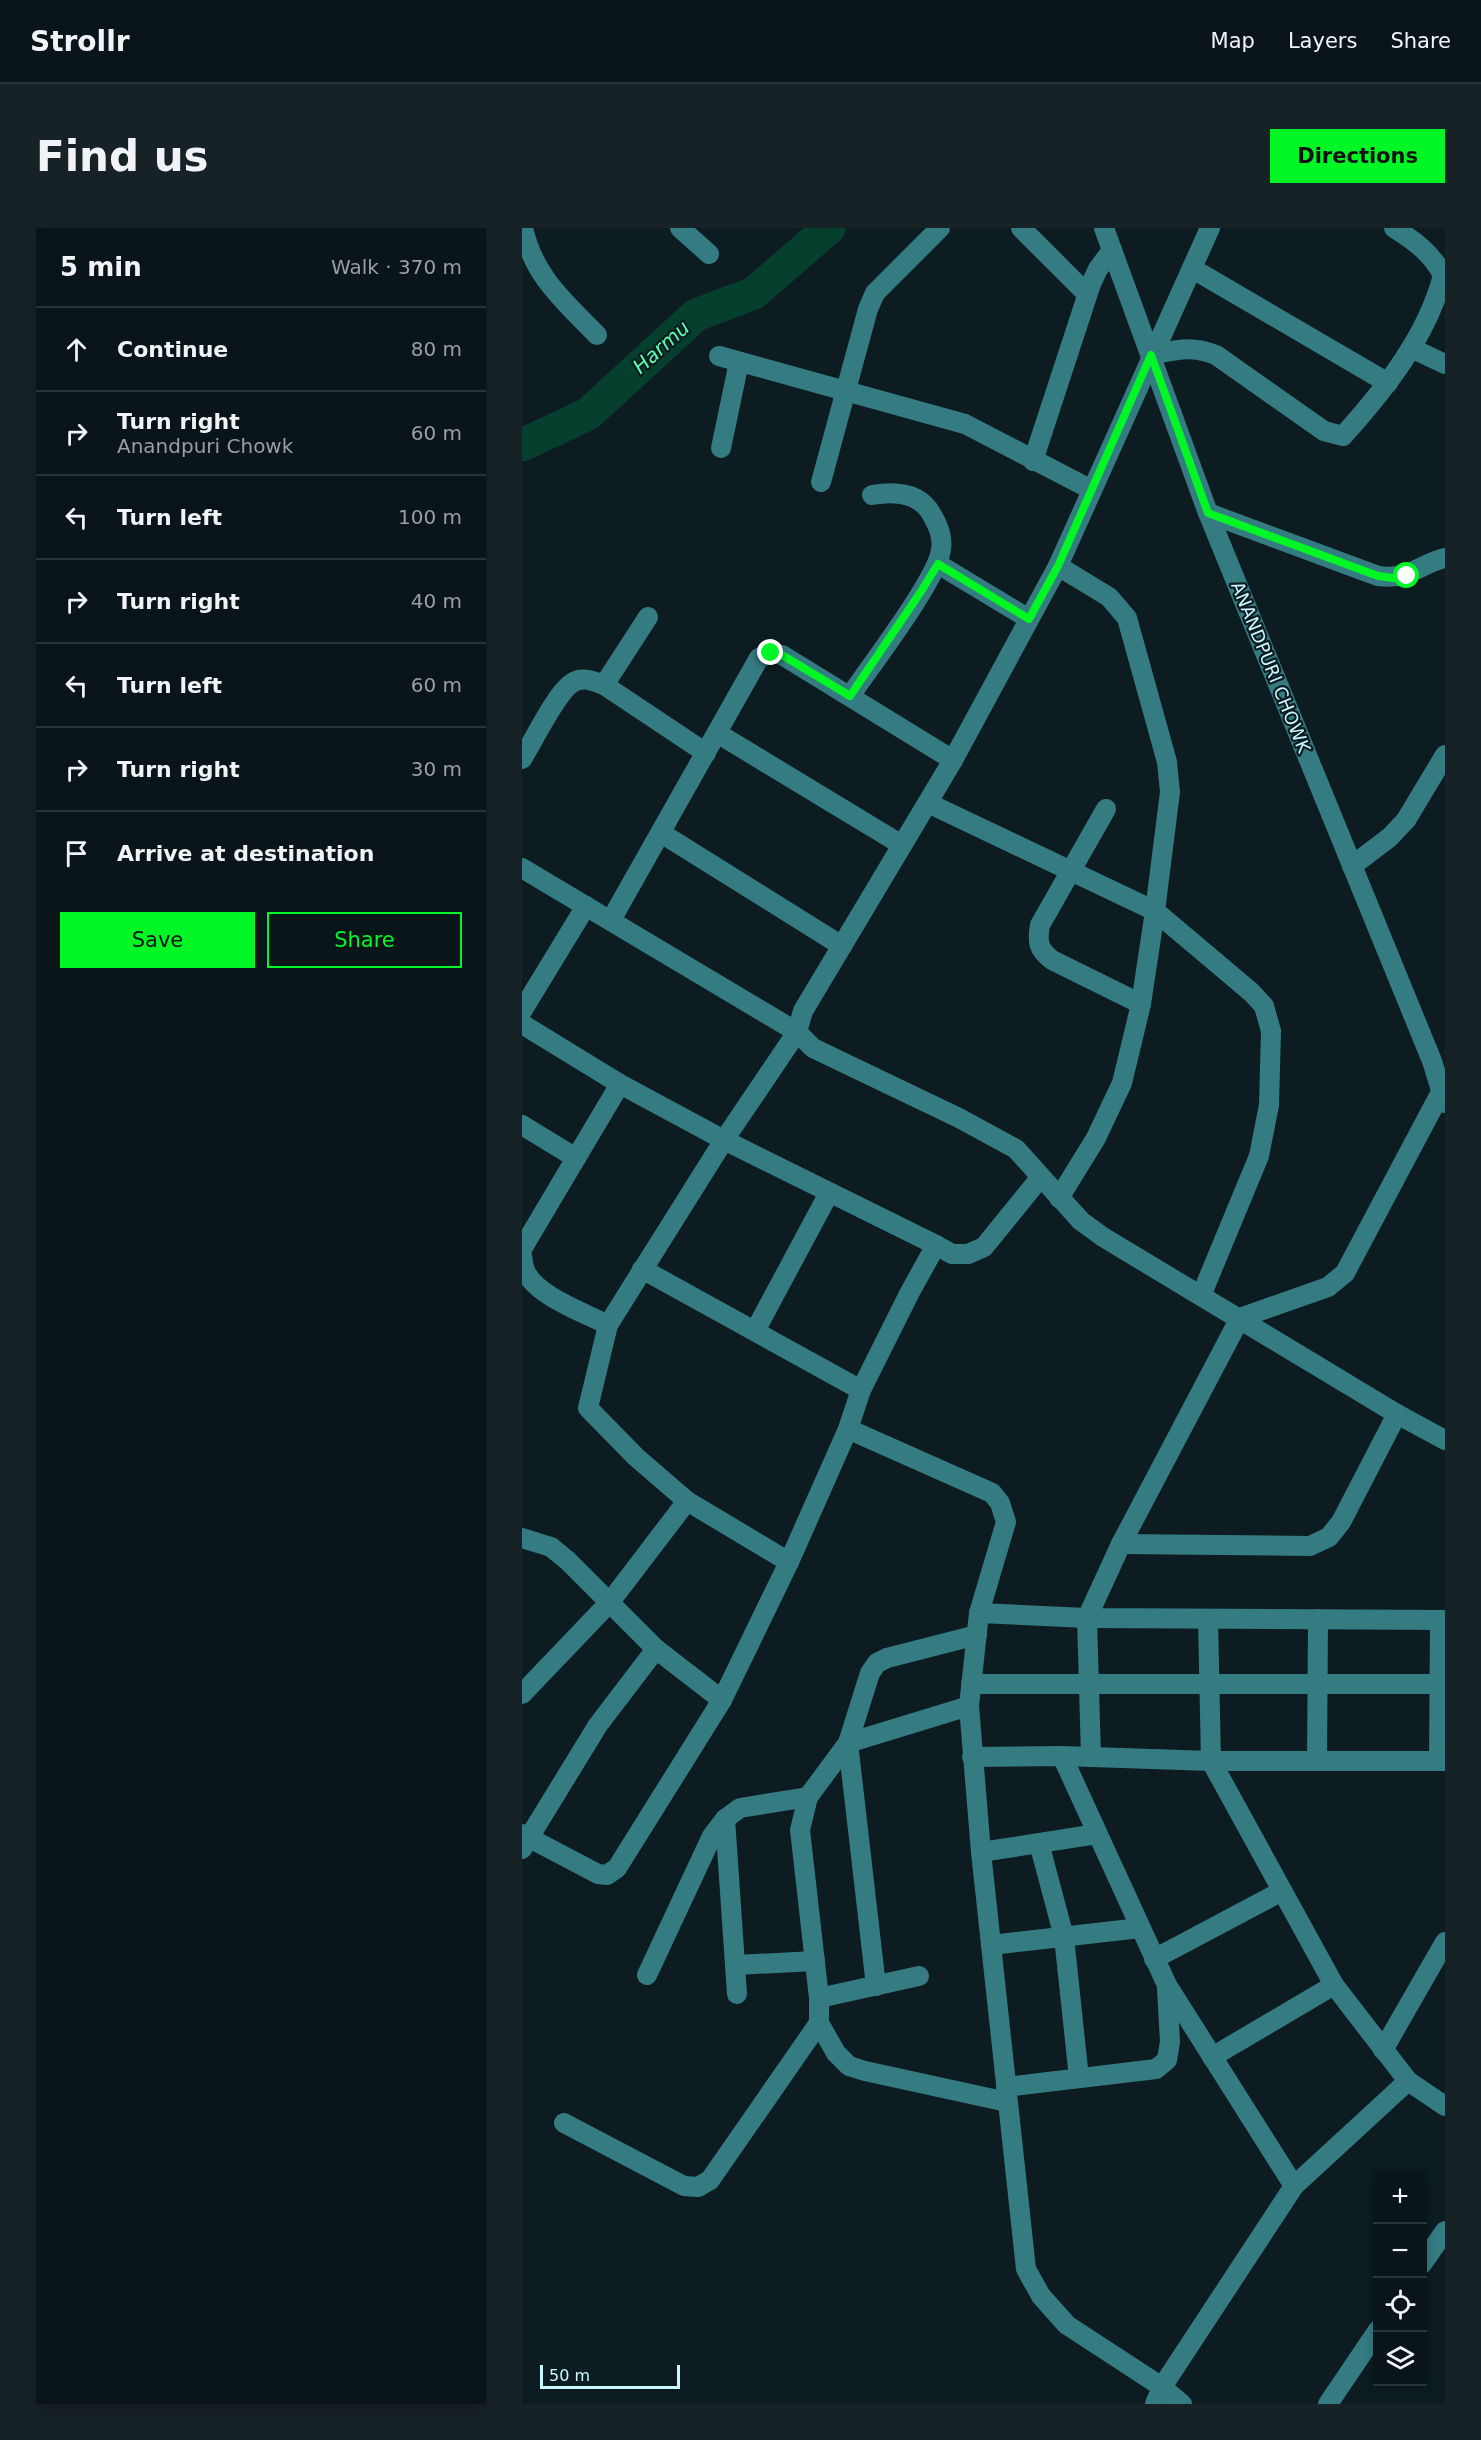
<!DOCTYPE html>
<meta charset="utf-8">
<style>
body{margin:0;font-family:"DejaVu Sans",sans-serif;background:#172226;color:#f1f3f6}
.controls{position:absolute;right:18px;bottom:18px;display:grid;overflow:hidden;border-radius:0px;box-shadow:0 3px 9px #0003}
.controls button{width:54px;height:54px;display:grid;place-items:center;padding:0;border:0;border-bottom:2px solid #293438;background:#091519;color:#f1f3f6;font:30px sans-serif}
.scale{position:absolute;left:18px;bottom:15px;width:140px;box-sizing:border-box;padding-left:6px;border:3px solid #ccf7ff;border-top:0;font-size:16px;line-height:21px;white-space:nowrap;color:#ccf7ff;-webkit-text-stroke:4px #0c1c21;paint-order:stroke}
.stop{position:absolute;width:18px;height:18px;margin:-14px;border:4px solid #00f725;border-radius:50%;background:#fff}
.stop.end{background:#00f725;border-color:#fff;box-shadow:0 2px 6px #0008}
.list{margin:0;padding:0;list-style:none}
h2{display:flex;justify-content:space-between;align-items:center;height:78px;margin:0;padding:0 24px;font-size:26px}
h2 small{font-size:20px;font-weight:400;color:#999fa2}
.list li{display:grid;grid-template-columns:39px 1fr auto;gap:18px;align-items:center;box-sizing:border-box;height:84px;padding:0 24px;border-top:2px solid #293438}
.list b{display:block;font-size:22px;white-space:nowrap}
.list p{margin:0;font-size:20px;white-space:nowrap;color:#999fa2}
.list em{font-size:20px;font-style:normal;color:#999fa2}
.actions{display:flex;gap:12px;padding:18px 24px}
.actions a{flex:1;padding:14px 0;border:2px solid #00f725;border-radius:0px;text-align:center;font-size:21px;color:#00f725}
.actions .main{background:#00f725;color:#111}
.icon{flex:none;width:33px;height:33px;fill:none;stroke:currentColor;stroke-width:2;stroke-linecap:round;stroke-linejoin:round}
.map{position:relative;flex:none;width:923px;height:2176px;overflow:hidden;border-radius:0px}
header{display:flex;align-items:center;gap:36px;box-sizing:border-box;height:84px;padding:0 30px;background:#091519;border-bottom:2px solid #293438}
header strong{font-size:28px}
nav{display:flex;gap:33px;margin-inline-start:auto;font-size:21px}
.intro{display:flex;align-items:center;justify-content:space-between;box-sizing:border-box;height:144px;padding:0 36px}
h1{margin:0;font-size:42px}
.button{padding:15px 27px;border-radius:0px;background:#00f725;color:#111;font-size:21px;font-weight:700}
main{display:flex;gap:36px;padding:0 36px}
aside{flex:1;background:#091519;border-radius:0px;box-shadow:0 3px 9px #0003}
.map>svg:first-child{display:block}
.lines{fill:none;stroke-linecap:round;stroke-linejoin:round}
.river{stroke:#073f2e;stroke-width:33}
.minor{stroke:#357b82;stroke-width:20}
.route{stroke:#00f725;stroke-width:8}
.labels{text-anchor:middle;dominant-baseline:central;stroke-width:4.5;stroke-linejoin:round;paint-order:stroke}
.street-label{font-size:18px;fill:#ccf7ff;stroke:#0c1c21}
.water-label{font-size:20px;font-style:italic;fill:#5affaf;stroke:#0c1c21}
</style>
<header>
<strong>Strollr</strong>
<nav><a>Map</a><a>Layers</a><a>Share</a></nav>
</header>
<div class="intro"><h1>Find us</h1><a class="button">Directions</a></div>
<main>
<aside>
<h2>5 min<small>Walk · 370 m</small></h2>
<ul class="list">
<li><svg class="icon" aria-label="ahead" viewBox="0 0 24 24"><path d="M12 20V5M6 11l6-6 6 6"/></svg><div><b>Continue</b></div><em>80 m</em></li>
<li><svg class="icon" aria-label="right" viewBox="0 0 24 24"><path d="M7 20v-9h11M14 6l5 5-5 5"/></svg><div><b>Turn right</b><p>Anandpuri Chowk</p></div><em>60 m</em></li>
<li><svg class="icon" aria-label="left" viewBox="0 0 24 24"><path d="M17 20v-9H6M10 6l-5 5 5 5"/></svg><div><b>Turn left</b></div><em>100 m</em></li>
<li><svg class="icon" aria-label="right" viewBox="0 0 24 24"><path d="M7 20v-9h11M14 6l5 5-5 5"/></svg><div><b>Turn right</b></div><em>40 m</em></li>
<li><svg class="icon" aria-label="left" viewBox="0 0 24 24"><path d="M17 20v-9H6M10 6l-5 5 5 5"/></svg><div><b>Turn left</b></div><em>60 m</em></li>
<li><svg class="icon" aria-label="right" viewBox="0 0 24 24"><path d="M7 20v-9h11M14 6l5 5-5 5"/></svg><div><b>Turn right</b></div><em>30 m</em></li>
<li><svg class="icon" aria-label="arrive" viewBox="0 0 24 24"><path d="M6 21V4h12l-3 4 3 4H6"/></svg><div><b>Arrive at destination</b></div></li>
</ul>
<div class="actions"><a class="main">Save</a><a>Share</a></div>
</aside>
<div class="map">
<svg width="923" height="2176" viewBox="0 0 923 2176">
<rect width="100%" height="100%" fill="#0c1c21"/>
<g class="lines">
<path class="river" d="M0 217 66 186 174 87 232 65 307 0"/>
<g class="minor">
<path d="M1 0C12 49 42 73 75 107"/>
<path d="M158 0 187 26"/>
<path d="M499 0 565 66"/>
<path d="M582 0 686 285 910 833 923 875"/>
<path d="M688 0 536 338 431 532 281 783 275 804 291 820 437 890 494 921 559 993 581 1009 875 1186 923 1212"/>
<path d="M671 41 866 155"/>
<path d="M889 120 923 136"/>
<path d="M629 127C655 122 668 117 694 127L802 203 821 208C863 161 905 109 921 47 909 25 893 13 872 0"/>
<path d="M197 128 443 196 570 262"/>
<path d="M199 220 217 134"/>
<path d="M511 233 569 56 576 41 590 22"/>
<path d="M299 254 346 81 353 65 418 0"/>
<path d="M686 285 856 348C889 352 895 337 923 330"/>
<path d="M416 336 507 391"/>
<path d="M536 338 587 369 605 390 645 534 648 564 633 683 619 776 600 855 574 910 537 970"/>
<path d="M82 457 126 389"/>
<path d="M328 468C347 440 417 349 419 321 421 310 416 297 410 287 398 264 373 263 350 267"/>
<path d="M195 505 380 617"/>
<path d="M0 531C11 514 34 465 50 455 60 448 71 453 82 457L184 525"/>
<path d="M406 575 633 683 729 764 742 778 749 803 747 877 737 928 679 1068"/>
<path d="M584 581 518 697C515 714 516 721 530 732L619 776"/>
<path d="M139 605 320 718"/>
<path d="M830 638 868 609 884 592 923 527"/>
<path d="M0 640 275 804 202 912 86 1097 66 1180 114 1229 165 1273 267 1334"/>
<path d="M89 692 237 430 249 425 260 427 431 532"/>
<path d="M0 783 64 678"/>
<path d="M0 796 98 856 202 912 414 1017"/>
<path d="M0 897 54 930"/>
<path d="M0 1021 98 856"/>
<path d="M0 1028C1 1032 1 1038 3 1042 12 1067 63 1085 86 1097"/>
<path d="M120 1041 339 1162"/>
<path d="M233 1103 307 965"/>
<path d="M326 1201 470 1265 478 1275 484 1294 457 1385 447 1478 459 1624 504 2041 519 2068 545 2097 640 2159 660 2176"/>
<path d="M0 1310 29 1319 46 1333 134 1421 200 1472"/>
<path d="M599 1316 788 1318 807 1309 819 1294 875 1186"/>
<path d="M457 1385 565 1390 923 1392"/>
<path d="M686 1391 689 1533 812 1757 886 1853 923 1878"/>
<path d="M449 1456H923"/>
<path d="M0 1466 88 1374 165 1273"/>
<path d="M447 1478 326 1515 286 1569 278 1602 297 1770V1795L314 1825 327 1838 343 1843 485 1874"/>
<path d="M540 1528 645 1757 772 1958"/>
<path d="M450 1529 540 1528 689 1533H923"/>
<path d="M569 1529 565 1390 599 1316 718 1090 806 1059 823 1045 918 866"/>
<path d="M795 1533 796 1391"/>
<path d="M917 1533 918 1392"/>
<path d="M203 1591 215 1766"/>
<path d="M0 1606 76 1646 85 1647 95 1640 200 1472 267 1334 326 1201 339 1162 388 1064 414 1017 430 1026H446L462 1019 518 950"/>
<path d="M517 1615 542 1709 557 1850"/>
<path d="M0 1621 76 1497 134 1421"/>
<path d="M459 1624 575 1606"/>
<path d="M469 1717 618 1700"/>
<path d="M632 1731 760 1663"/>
<path d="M213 1737 293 1733"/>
<path d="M125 1747 190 1608 203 1591 218 1580 286 1569"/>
<path d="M354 1758 326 1515 348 1445 355 1435 365 1430 455 1407"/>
<path d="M297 1770 397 1748"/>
<path d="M861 1822 923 1714"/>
<path d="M690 1829 812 1757"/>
<path d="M484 1859 634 1841 645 1832 648 1814 645 1761"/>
<path d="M42 1895 162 1958 176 1959 188 1952 297 1795"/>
<path d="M900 2036 923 2003"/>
<path d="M633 2176 640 2159 772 1958 886 1853"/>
<path d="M806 2176 856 2102"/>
</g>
</g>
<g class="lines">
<path class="route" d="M249 425 260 427 328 468 398 365 416 336 507 391 536 338 629 127 686 285 856 348 871 350 885 348"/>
</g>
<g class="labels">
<g class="street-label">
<text transform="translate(749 439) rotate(68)">ANANDPURI CHOWK</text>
</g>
<g class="water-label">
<text transform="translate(139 119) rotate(-42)">Harmu</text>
</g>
</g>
</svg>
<div class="controls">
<button>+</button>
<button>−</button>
<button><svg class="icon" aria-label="locate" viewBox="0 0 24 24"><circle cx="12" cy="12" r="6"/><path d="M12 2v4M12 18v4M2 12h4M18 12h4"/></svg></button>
<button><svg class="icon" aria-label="layers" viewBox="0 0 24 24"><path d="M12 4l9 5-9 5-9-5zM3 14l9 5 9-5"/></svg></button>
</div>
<div class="scale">50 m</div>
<div class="stop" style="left:885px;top:348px"></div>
<div class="stop end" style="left:249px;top:425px"></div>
</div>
</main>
